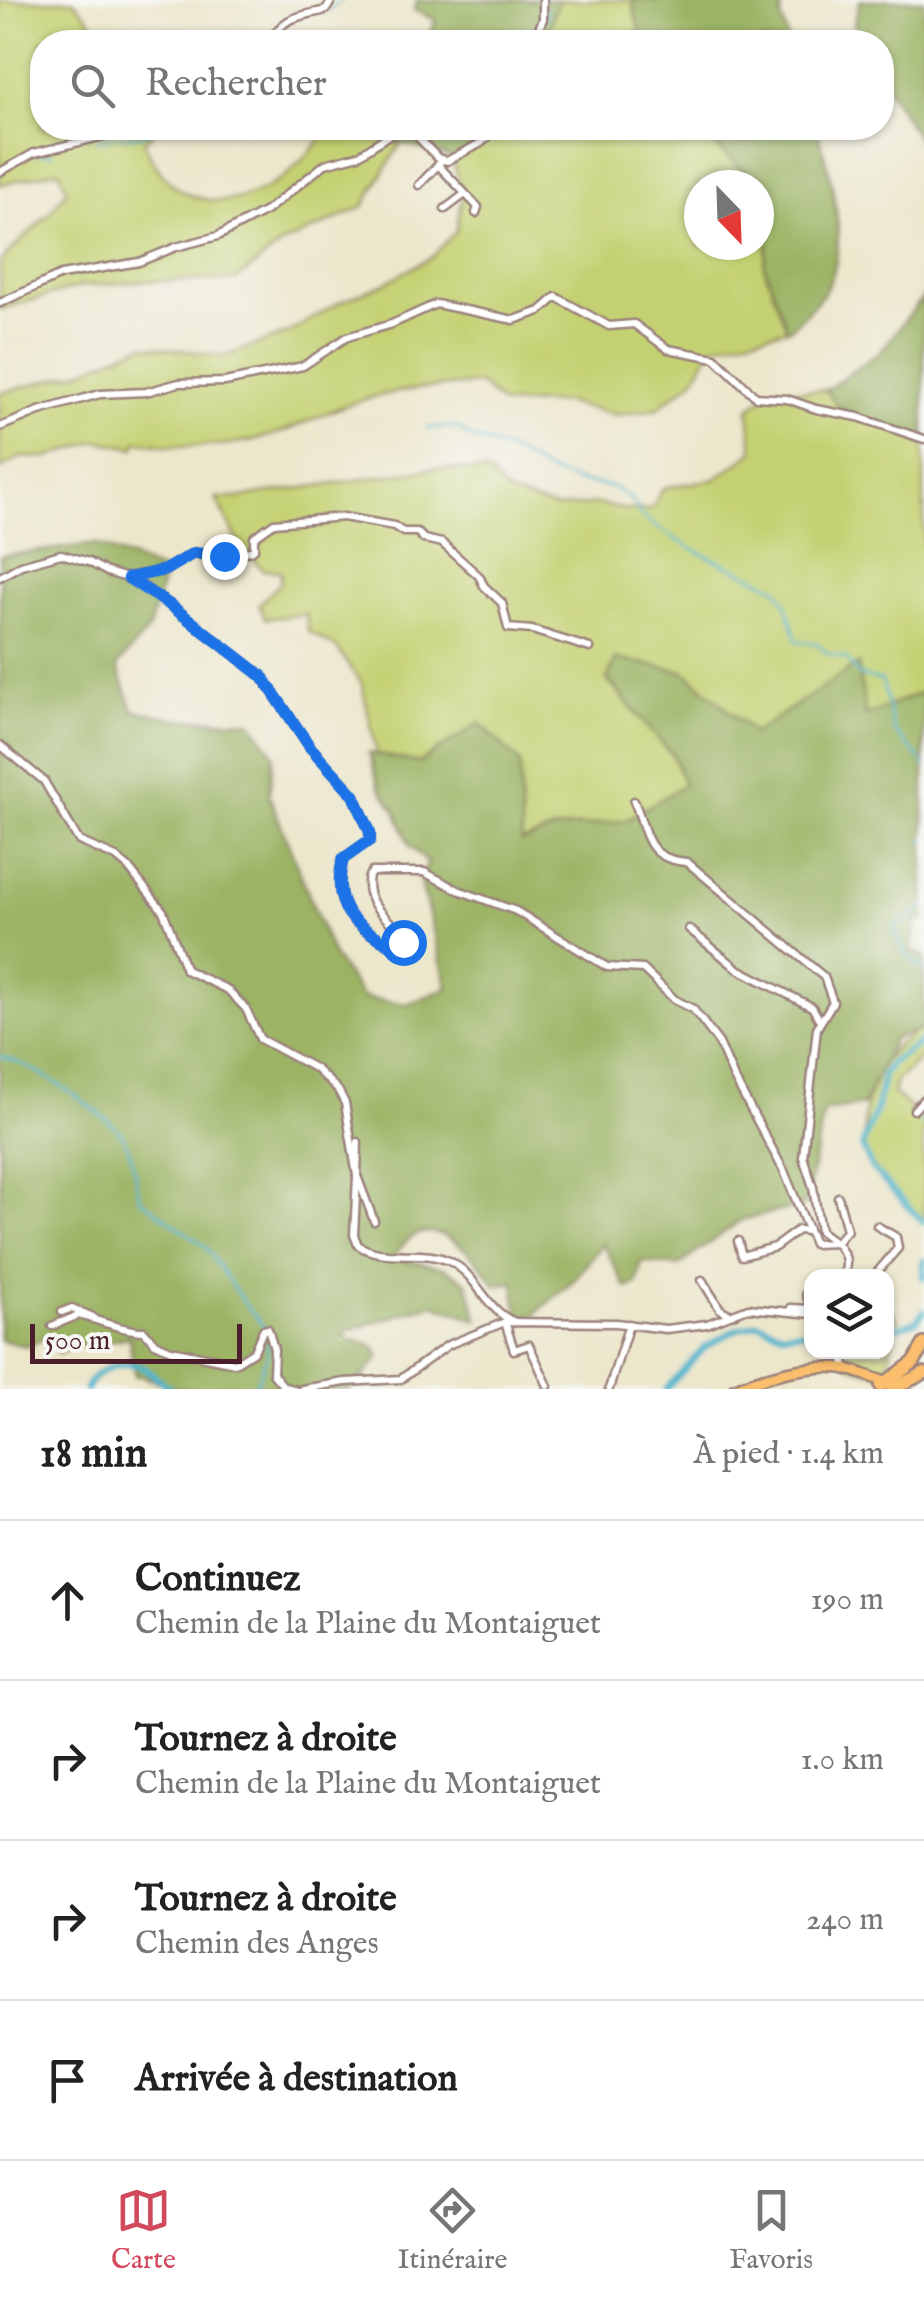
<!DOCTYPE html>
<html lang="fr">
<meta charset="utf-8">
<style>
body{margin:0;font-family:"IM FELL English",serif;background:#f2f2f2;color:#222}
.controls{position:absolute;right:30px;bottom:30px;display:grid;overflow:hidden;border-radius:20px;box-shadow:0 2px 8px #0004}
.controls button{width:90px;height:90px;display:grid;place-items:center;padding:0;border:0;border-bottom:2px solid #e0e0e0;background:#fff;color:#222;font:50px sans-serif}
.compass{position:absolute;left:684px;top:170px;width:90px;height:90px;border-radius:50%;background:#fff;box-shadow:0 2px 8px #0004;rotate:157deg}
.scale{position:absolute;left:30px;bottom:25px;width:212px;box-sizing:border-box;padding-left:10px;border:5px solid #4a1f2b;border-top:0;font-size:28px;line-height:35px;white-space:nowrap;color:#4a1f2b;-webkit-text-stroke:8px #f6f6f2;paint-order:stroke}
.stop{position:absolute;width:30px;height:30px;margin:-22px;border:8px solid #1a73e8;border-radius:50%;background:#fff}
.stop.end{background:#1a73e8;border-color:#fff;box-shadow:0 2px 10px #0008}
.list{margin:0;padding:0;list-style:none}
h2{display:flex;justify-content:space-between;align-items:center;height:130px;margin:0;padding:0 40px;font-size:42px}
h2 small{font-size:32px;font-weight:400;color:#767676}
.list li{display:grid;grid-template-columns:65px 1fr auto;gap:30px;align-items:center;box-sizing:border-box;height:160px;padding:0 40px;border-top:2px solid #e0e0e0}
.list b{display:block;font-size:38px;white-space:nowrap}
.list p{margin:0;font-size:32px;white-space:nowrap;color:#767676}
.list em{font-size:32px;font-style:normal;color:#767676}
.icon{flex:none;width:55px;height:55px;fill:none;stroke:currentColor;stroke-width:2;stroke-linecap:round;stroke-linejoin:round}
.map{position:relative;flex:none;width:924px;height:1389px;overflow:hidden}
.search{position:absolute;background:#fff;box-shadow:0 2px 8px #0004;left:30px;right:30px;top:30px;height:110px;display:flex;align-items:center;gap:25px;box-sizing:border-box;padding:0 35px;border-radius:40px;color:#767676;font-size:38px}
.sheet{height:770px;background:#fff}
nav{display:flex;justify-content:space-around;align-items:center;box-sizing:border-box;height:140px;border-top:2px solid #e0e0e0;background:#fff;font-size:28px;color:#767676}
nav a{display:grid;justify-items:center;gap:5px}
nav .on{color:#d1495b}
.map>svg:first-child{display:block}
.green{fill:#c4d172;stroke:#87784e;stroke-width:2.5}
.forest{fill:#9bb364;stroke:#726948;stroke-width:2.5}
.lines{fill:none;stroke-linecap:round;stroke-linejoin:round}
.stream{stroke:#50b5ce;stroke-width:2.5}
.river{stroke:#50b5ce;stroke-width:6}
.minor-casing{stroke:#9b827b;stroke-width:11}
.major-casing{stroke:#9b827b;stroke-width:14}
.highway-casing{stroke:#9b827b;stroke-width:16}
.minor{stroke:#fff;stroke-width:6}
.major{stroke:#fabe6d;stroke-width:9}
.highway{stroke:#fabe6d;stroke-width:11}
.route{stroke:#1a73e8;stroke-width:12}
</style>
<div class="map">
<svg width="924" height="1389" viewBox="0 0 924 1389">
<rect width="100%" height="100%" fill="#f6f6f2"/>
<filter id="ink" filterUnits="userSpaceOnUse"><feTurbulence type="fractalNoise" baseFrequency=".01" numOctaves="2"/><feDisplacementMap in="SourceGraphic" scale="20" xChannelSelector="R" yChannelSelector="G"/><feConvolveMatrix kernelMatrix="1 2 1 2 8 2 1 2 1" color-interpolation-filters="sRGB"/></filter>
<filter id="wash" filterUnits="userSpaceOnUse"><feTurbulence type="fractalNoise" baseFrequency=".0048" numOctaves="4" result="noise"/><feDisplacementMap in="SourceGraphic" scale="40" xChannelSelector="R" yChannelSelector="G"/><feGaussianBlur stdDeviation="2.25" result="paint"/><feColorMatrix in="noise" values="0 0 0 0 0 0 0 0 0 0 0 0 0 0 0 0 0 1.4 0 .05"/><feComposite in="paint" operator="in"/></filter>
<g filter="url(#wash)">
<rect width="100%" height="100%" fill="#ece6cb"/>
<g class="green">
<path d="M0 0H74L108 42H42V128H158L144 142C167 202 218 215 272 185 290 175 305 157 319 142V128H378L381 137 401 143 363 207 282 244 236 280 146 281 83 286 0 309V261L46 217 67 190 59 170 0 185Z"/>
<path d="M559 0H632L642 42H544Z"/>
<path d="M498 128H690L713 143 757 185H699V245H759V189L772 213 764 266 787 329 713 346 694 380 656 409 616 415 563 402 503 405 480 384C441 386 397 389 359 401 327 410 298 429 266 437 225 448 179 449 138 441L134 448 97 441 47 458 21 457 0 469V393L79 372 143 345 225 356 288 333 340 302 383 284 432 257 456 231 463 193 452 158Z"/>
<path d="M826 390 838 406 924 444V691L865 717 858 665 754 734 684 671 607 680 673 756 685 785 626 820 554 830 521 843 480 723 419 763 377 754 362 684 337 648 308 631 306 614 265 619 259 604 280 584 281 571 263 570 240 545 216 498H236L436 468 488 472 507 493 555 508 598 504 627 510 652 509 663 488 715 479 753 452 749 409 770 391Z"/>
<path d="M924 1028V1055L896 1081 893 1094 912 1109 924 1100V1223C908 1207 875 1179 867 1159 862 1148 864 1140 864 1129 864 1087 884 1045 924 1028Z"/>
<path d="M887 1304 897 1319 886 1376 850 1366 845 1352H886Z"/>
</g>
<g class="forest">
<path d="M417 0H559L544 42H426L436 20 414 10Z"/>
<path d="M632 0H782L781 16 789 42H642Z"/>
<path d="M860 0H924V149L882 80V42H863L854 24Z"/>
<path d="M378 128H498L492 137 452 158 381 137Z"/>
<path d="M690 128H816C831 173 853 251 823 294 814 306 801 317 791 328L787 329 764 266 772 213 759 185 713 143Z"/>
<path d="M924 296V444L837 406 826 390 881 351Z"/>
<path d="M95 544 165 572 149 629 117 666 133 710 179 719 251 721 274 754 269 795 333 956 363 998 407 1004 448 988 420 880 428 863 410 846 396 811 379 787 369 753 419 763 480 723 520 763 522 842 554 830 626 820 684 785 673 755 607 679 616 659 684 671 754 733 858 664 866 716 924 691V920L917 919 911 951 924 956V1027L893 1039 864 1105 824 1111 805 1205 741 1220 678 1266 642 1262 636 1284 626 1288 603 1244 571 1283 530 1318 518 1314 514 1282 496 1285C472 1250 424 1202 394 1258L444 1268 467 1282 478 1320 433 1304 346 1331 347 1338 374 1346 380 1357 351 1389H178L139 1375 135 1376 129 1337 75 1346 59 1354 50 1336 27 1346 0 1340V556Z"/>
</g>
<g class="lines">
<g class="stream">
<path d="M329 11 342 0"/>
<path d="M546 18 547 8"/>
<path d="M119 136H137L164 128"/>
<path d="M97 141 114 137"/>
<path d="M431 142 463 137 483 128"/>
<path d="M38 154 53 153"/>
<path d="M427 428 456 427 472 438 514 452"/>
<path d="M517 453 545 471 580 482 613 487 634 502 640 514 653 525 694 550 776 587 786 603 797 641 817 643 828 654 846 658 858 675 882 681 894 731 921 760"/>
<path d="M923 764 924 766"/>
<path d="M924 839V841"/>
<path d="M924 906 893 928 908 957 924 970"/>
<path d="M0 1057C23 1058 112 1116 124 1138 134 1158 135 1178 140 1199L205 1246 241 1299 265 1328"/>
<path d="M917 1117 924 1125"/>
<path d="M162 1389 166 1385"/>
<path d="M254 1389 268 1353 267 1338"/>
</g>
<g class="river">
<path d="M924 1040 891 1063 883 1075 877 1107 862 1146 872 1169 924 1223"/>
<path d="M924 1260V1278"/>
<path d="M886 1332 916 1321 924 1311"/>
<path d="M86 1389C94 1370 124 1357 144 1368 153 1373 162 1383 171 1389"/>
<path d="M666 1389 704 1348 735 1330 758 1323 782 1332 812 1331"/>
</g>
</g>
</g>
<g filter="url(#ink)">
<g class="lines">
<g class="minor-casing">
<g id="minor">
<path d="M268 42C288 14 295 18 326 10L332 0"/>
<path d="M533 42 543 19V0"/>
<path d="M442 160 438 165 478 207 476 213"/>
<path d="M0 172 34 153 104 136 116 129 133 131 154 128"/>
<path d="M419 185 438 165"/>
<path d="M445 209 465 194"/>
<path d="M0 303 61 275 139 262 176 247 218 236 266 211 325 164 359 155 396 130 412 131 438 158 447 161 481 143 498 128"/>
<path d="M0 427 39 411 100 394 146 392 179 383 225 382 303 366 347 337 392 324 436 304 514 320 540 311 556 297 609 326 634 324 668 349 715 358 756 397 787 399 816 409 858 417 924 439"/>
<path d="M0 577 21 565 61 554 89 562 107 572 134 580 170 605 262 676 310 747 354 795 370 832V840L343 859C330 912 356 926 396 948L402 946 401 933C385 916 363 902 369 876L372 872H424L458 890 516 911 607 967 643 969 675 1000 693 1009 719 1043 734 1078 784 1171 814 1244 836 1243C847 1256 848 1261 844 1276"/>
<path d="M129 577 165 570 193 553 213 557 251 551 254 549V537L274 523 343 517 394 526 403 532H417L424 539 442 543 479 576 484 586 502 603 508 628 532 630 590 648"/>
<path d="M0 745 44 781 79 841 116 857 128 867 163 911 186 970 228 990 246 1009 260 1039 316 1069 338 1090 345 1103 357 1176 354 1235 358 1245C384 1263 423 1247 451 1262 478 1276 486 1311 515 1322"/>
<path d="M634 801C648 833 644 859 687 862L824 977 833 1002 817 1028 803 1157 813 1187 820 1231 836 1243 847 1230 838 1197"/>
<path d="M689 929 738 969 812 1007 819 1019"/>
<path d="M914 1110 924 1099"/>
<path d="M358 1142 357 1176 374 1221"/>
<path d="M738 1241 742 1256 775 1247 798 1230 808 1231"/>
<path d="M874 1276 898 1248 896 1237 877 1226"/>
<path d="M702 1280 720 1309 729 1314"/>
<path d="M791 1308 811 1309 806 1293"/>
<path d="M62 1312 72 1308 93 1317"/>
<path d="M505 1322 514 1350 529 1345 548 1386"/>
<path d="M52 1326 79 1315C98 1320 124 1331 144 1331L155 1343 171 1350 235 1363 254 1351 263 1330 268 1329 274 1349 273 1374 284 1387 293 1389"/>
<path d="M843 1352 845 1369"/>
<path d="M302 1389 345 1382 401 1379 448 1345 505 1322 616 1323 666 1329 707 1324 748 1308 812 1314"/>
<path d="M609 1389 629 1324"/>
</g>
</g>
<g class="major-casing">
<path id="major" d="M733 1389C763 1376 809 1364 842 1368 854 1370 867 1376 880 1380"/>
</g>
<g class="highway-casing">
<g id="highway">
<path d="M881 1386 914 1362 924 1344"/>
<path d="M892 1389 924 1373"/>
</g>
</g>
<use href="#minor" class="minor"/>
<use href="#major" class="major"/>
<use href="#highway" class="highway"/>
</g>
</g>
<g class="lines" filter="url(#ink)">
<path class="route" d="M224 556 194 553 165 570 128 578 170 605 262 676 310 747 354 795 370 832V840L343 859C330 912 356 925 396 948L402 946 403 942"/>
</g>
</svg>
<div class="controls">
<button><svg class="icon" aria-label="layers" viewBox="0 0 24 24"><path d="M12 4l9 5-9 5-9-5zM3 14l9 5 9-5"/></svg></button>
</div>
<svg class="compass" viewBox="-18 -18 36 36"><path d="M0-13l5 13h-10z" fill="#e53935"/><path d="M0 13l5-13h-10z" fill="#767676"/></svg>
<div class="scale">500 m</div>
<div class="stop" style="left:403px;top:942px"></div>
<div class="stop end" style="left:224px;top:556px"></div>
<div class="search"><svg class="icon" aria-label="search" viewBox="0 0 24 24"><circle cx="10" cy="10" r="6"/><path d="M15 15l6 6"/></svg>Rechercher</div>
</div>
<section class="sheet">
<h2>18 min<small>À pied · 1.4 km</small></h2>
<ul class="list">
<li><svg class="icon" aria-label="ahead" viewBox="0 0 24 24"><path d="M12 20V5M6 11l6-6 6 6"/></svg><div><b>Continuez</b><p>Chemin de la Plaine du Montaiguet</p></div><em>190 m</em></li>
<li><svg class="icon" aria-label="right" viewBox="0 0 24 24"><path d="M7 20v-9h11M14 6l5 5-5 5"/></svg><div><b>Tournez à droite</b><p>Chemin de la Plaine du Montaiguet</p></div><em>1.0 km</em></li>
<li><svg class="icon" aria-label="right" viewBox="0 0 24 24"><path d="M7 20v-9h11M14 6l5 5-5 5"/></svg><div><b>Tournez à droite</b><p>Chemin des Anges</p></div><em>240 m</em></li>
<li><svg class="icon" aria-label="arrive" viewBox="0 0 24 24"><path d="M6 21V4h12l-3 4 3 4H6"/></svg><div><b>Arrivée à destination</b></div></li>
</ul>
</section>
<nav>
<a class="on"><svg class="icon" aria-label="map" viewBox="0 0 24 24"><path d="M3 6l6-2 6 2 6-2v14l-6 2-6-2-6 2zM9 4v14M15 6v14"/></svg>Carte</a>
<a><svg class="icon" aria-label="directions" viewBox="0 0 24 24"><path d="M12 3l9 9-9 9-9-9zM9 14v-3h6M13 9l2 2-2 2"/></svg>Itinéraire</a>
<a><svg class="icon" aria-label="saved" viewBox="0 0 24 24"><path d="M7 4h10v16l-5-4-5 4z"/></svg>Favoris</a>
</nav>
